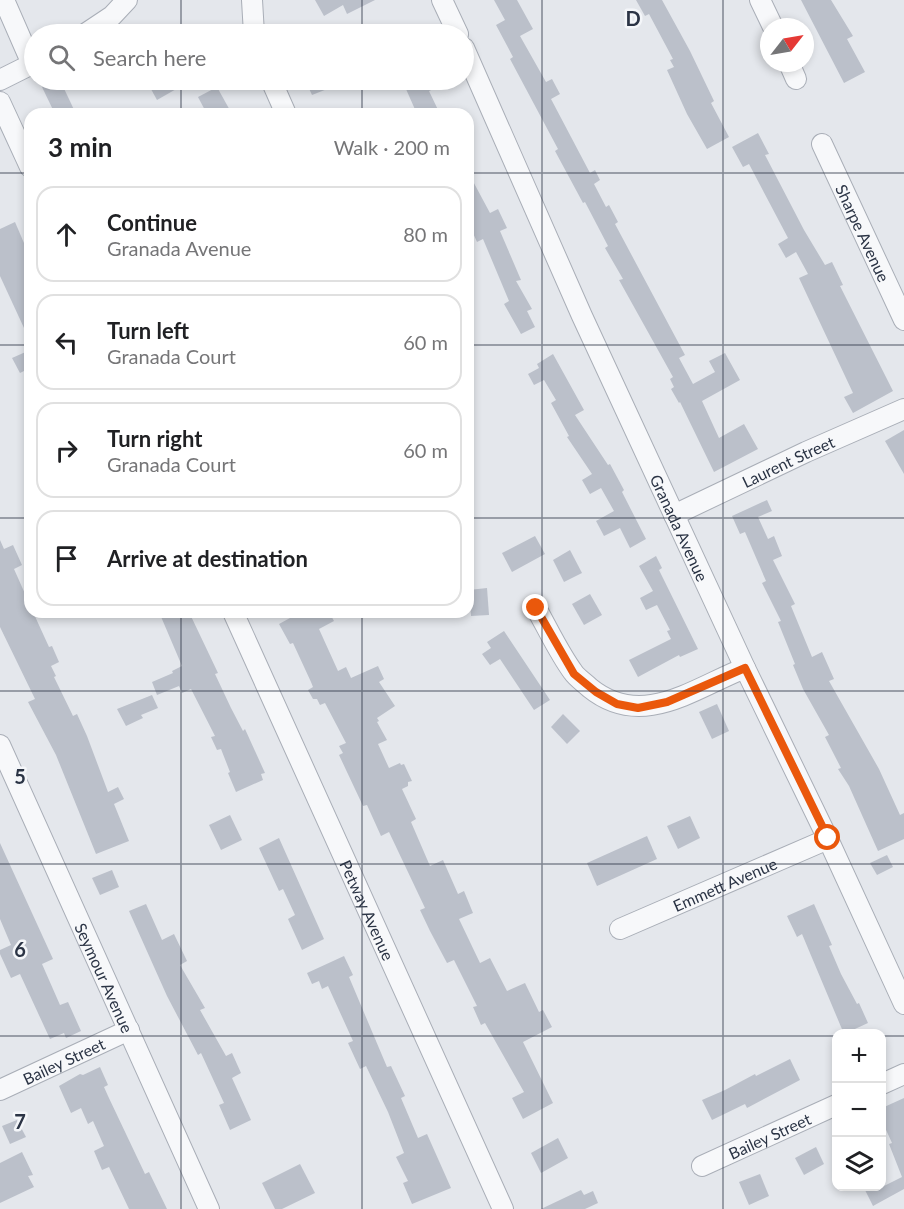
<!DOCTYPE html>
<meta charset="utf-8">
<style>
body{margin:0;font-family:Lato,sans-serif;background:#f6f6f6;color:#202124}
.controls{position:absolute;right:18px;bottom:18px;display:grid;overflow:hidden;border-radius:12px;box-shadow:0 3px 9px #0003}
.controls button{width:54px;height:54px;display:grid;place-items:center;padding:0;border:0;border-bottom:2px solid #e0e0e0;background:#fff;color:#202124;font:30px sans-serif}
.compass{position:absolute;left:760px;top:18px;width:54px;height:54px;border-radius:50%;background:#fff;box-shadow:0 3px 9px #0003;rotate:59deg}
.stop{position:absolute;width:18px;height:18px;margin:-14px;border:4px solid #ea580c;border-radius:50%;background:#fff}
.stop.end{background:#ea580c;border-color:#fff;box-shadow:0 2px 6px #0008}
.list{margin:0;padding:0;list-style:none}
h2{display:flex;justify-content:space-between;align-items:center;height:78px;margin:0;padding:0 24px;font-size:26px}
h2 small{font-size:20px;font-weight:400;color:#757577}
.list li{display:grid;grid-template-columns:39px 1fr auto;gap:18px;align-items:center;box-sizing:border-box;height:96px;margin:0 12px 12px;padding:0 12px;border:2px solid #e0e0e0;border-radius:18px}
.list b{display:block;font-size:22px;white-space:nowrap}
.list p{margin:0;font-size:20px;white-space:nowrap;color:#757577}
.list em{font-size:20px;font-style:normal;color:#757577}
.icon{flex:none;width:33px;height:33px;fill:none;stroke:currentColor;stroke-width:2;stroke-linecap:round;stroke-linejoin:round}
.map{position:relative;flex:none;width:904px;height:1209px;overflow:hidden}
.search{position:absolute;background:#fff;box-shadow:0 3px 9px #0003;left:24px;top:24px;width:450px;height:66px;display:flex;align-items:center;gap:15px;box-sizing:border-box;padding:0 21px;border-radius:33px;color:#757577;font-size:22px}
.panel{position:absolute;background:#fff;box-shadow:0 3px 9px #0003;left:24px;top:108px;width:450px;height:510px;border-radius:18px}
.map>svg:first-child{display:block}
.building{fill:#bbc0ca}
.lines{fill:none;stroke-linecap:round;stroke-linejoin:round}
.minor-casing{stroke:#a9aeb7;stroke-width:22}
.minor{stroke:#f7f8fa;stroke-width:20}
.route{stroke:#ea580c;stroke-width:8}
.grid{fill:none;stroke:#2b3445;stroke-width:1.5;stroke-opacity:0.55}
.labels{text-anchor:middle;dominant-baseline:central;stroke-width:5;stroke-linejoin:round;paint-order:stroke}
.street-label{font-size:16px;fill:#2b3445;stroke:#f4f6f9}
.grid-label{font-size:20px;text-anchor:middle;font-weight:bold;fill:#2b3445;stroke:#f4f6f9;stroke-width:5;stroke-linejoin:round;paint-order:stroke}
</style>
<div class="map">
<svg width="904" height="1209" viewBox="0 0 904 1209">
<rect width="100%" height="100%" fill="#e4e7ec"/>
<g class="building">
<path d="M315 0H375L347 14 343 5 324 16Z"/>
<path d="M494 0H517L533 29 520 36 546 82 552 79 560 94 551 99 590 173 595 170 600 180 594 184 606 207 609 205 618 222 615 224 685 355 679 358 693 384 715 372 709 361 725 353 740 380 702 401 719 438 744 424 758 449 714 472 680 402 679 403 671 389 674 387 670 379 673 377 619 280 623 279 605 248 608 246 585 202 583 203 555 151 558 149 510 59 513 57 496 25 505 20Z"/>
<path d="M636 0H662L690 51 714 101 711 103 729 137 707 149 687 114 667 70 674 67 670 60 673 59 649 14 645 16Z"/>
<path d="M801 0H831L853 36 847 39 865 72 844 83Z"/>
<path d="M58 80H60L76 114H55L42 87Z"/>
<path d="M146 80H173L178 88 157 100Z"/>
<path d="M305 80H350L312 95Z"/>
<path d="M402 80H454L429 91 440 114H417Z"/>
<path d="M217 87 232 114H207L198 97Z"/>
<path d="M758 133 769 154 765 155 804 230 825 265 832 262 843 285 840 286 893 391 853 413 844 397 853 393 799 278 808 274 796 252 786 258 778 244 788 238 749 164 743 167 732 147Z"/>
<path d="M468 172 490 213 498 209 507 228 500 231 521 280 516 281 532 309 527 311 535 327 521 334 504 304 509 301 483 239 477 242 468 222Z"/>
<path d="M15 222 30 257V341L0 276V229Z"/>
<path d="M30 350V368L20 373 12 358Z"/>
<path d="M553 354 584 410 575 415 608 465 610 464 624 490 622 492 646 539 630 548 620 528 604 536 596 521 614 511 601 488 590 494 582 480 592 474 567 437 569 436 551 403 556 400 544 380 534 385 528 374 539 368 537 364Z"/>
<path d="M904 430V474L885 441Z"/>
<path d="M767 500 772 511 758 517 768 539 774 536 782 556 773 560 795 604 791 606 812 657 822 652 834 679 829 681 879 769 900 815 904 813V839L878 851 849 786 838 769 841 768 825 737 829 735 803 689 793 665 795 664 778 622 781 621 762 583 766 581 745 532 740 534 732 516Z"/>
<path d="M535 536 545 554 512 572 502 553Z"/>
<path d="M0 540 4 549 13 545 22 565 14 569 30 605V612H33L49 647 52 646 59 662 51 666 56 676 54 677 73 716 77 714 87 736 108 792 118 787 124 799 114 804 129 841 96 854 56 755 28 702 35 699 0 627Z"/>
<path d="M570 550 582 573 564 582 553 560Z"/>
<path d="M656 556 662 568 659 570 698 649 680 657 679 655 638 677 629 660 671 639 667 631 670 630 657 605 646 610 640 598 653 591 639 566Z"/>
<path d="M487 588 489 615 471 616 469 590Z"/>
<path d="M590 594 602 615 584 625 572 604Z"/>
<path d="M159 612H189L218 673 215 674 231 708 243 731 245 729 265 773 261 774 263 780 236 792 228 773 230 772 221 749 217 750 211 737 215 736 191 689 182 693 179 686 157 695 152 682 173 673 172 671 182 666Z"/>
<path d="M301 612H329L334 621 319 629 338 671 346 667 351 678 378 666 384 679 379 682 395 706 377 718 379 721 377 722 387 740 378 744 389 768 400 763 401 765 404 764 412 781 408 782V786L402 789 416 819 411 822 430 866 443 860 458 894 464 891 473 913 459 919 480 963 490 958 507 991 525 983 539 1012 543 1010 552 1027 523 1042 553 1103 523 1119 512 1098 524 1092 485 1023 481 1025 473 1007 477 1006 454 960 447 963 430 931 420 910 425 908 389 832 381 836 367 805 363 806 339 755 343 753 339 746 346 743 325 703 320 705 317 699H313L308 690 313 687 311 682 293 643 290 644 279 624Z"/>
<path d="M504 631 550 700 534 710 500 659 490 665 482 654 491 648 487 642Z"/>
<path d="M152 695 158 708 141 715 143 718 126 726 117 709Z"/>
<path d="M717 704 729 731 712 739 699 712Z"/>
<path d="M563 714 580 731 567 744 551 727Z"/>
<path d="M230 815 242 840 221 850 209 825Z"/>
<path d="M690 816 700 838 678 849 667 826Z"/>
<path d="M647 836 657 859 597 886 587 863Z"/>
<path d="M279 838 324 939 302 950 288 919 295 915 283 889 279 891 259 848Z"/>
<path d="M0 843 53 959 42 964 60 1005 68 1002 81 1031 66 1038 64 1033 50 1039 20 974 11 978 0 954V950L11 945 0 919Z"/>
<path d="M887 855 893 867 877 875 870 863Z"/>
<path d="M112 870 119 887 100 895 92 878Z"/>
<path d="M146 904 162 940 174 934 187 961 180 965 205 1008 200 1010 226 1056 232 1053 241 1073 232 1078 251 1120 230 1130 219 1105 224 1103 201 1053 198 1055 167 996 129 911Z"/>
<path d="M814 904 832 945 829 946 841 974 857 1004 859 1003 868 1023 844 1034 802 934 797 937 787 916Z"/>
<path d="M344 956 353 975 349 977 387 1067 391 1066 405 1096 401 1098 418 1138 427 1134 451 1188 412 1204 403 1183 408 1181 396 1157 404 1153 388 1112 366 1066 360 1069 348 1043 353 1041 328 986 322 989 319 981 312 984 307 973Z"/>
<path d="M790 1059 800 1080 747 1108 745 1104 712 1120 702 1100 725 1090 755 1074 756 1076Z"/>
<path d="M100 1067 108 1085 104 1087 108 1096 145 1174 149 1172 167 1209H129L109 1167 102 1170 94 1151 104 1146 93 1121 88 1124 81 1108 71 1113 59 1086 80 1074 83 1075Z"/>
<path d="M904 1098V1189L873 1206 863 1186 882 1187 902 1177 889 1144 892 1143 882 1121V1108Z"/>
<path d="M17 1120 26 1137 10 1144 2 1126Z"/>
<path d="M558 1138 568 1158 541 1173 531 1153Z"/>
<path d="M816 1147 824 1164 804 1175 795 1158Z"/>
<path d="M22 1152 33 1175 28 1176 34 1187 0 1203V1163Z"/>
<path d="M300 1164 315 1193 282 1209H275L262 1183Z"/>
<path d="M760 1174 769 1196 749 1205 739 1182Z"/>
<path d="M581 1190 584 1195 593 1191 598 1203 585 1209H541Z"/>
</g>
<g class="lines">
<g class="minor-casing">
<g id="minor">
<path d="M4 0 32 64"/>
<path d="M252 0 254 34"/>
<path d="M442 0 458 34"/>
<path d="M760 0 773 27"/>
<path d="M85 34 112 16 127 0"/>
<path id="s1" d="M464 48 582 316 745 668 828 839 904 1004"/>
<path d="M789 63 796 79"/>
<path d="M0 80 34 63"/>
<path d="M271 80 286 114"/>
<path d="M0 102 30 167"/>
<path id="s2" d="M822 144 904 320"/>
<path id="s3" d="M674 515 806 452 904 409"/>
<path d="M536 608C548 629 559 653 573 672 577 678 585 683 590 688 642 730 694 688 745 668"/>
<path id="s4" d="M233 612 503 1209"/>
<path id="s5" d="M0 745 209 1209"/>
<path id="s6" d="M620 929 828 839"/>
<path d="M882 1084 904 1074"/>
<path id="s7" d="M0 1090 129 1030"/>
<path id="s8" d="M702 1166 836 1105"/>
</g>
</g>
<use href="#minor" class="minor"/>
</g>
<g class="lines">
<path class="route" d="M536 608 574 674 596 692 617 704 638 708 667 702 745 668 828 838"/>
</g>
<path class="grid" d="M181 0V34M362 0V34M542 0V1209M723 0V1209M181 80V114M362 80V114M0 173H30M468 173H904M0 345H30M468 345H904M0 518H30M468 518H904M181 612V1209M362 612V1209M0 691H904M0 864H904M0 1036H836M882 1036H904"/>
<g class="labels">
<g class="street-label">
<text stroke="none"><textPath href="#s2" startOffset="98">Sharpe Avenue</textPath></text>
<text stroke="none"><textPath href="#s3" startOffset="126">Laurent Street</textPath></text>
<text stroke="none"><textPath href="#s1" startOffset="526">Granada Avenue</textPath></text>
<text stroke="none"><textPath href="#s6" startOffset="114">Emmett Avenue</textPath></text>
<text stroke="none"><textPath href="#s4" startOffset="327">Petway Avenue</textPath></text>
<text stroke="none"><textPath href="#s5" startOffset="255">Seymour Avenue</textPath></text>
<text stroke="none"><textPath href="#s7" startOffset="70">Bailey Street</textPath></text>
<text stroke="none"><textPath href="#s8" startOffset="74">Bailey Street</textPath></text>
</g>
</g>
<g class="grid-label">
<text x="633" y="26">D</text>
<text x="20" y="784">5</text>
<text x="20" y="957">6</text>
<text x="20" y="1129">7</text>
</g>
</svg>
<div class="controls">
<button>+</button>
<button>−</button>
<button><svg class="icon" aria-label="layers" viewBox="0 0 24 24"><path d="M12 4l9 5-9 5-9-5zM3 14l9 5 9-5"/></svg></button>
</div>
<svg class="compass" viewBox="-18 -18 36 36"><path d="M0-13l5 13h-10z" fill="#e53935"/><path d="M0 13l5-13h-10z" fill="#757577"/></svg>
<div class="stop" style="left:828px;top:838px"></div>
<div class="stop end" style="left:536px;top:608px"></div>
<div class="search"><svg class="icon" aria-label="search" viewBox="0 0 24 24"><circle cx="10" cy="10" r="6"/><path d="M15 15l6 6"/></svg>Search here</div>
<section class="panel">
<h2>3 min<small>Walk · 200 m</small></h2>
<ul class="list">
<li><svg class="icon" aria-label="ahead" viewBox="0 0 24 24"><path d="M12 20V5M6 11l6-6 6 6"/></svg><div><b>Continue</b><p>Granada Avenue</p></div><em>80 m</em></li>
<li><svg class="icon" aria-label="left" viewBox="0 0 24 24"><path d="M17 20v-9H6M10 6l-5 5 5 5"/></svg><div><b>Turn left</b><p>Granada Court</p></div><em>60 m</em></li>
<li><svg class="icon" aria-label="right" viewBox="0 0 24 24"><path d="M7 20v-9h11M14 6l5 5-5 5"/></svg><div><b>Turn right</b><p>Granada Court</p></div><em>60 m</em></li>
<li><svg class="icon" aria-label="arrive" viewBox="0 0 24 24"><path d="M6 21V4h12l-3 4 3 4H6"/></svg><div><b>Arrive at destination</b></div></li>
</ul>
</section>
</div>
